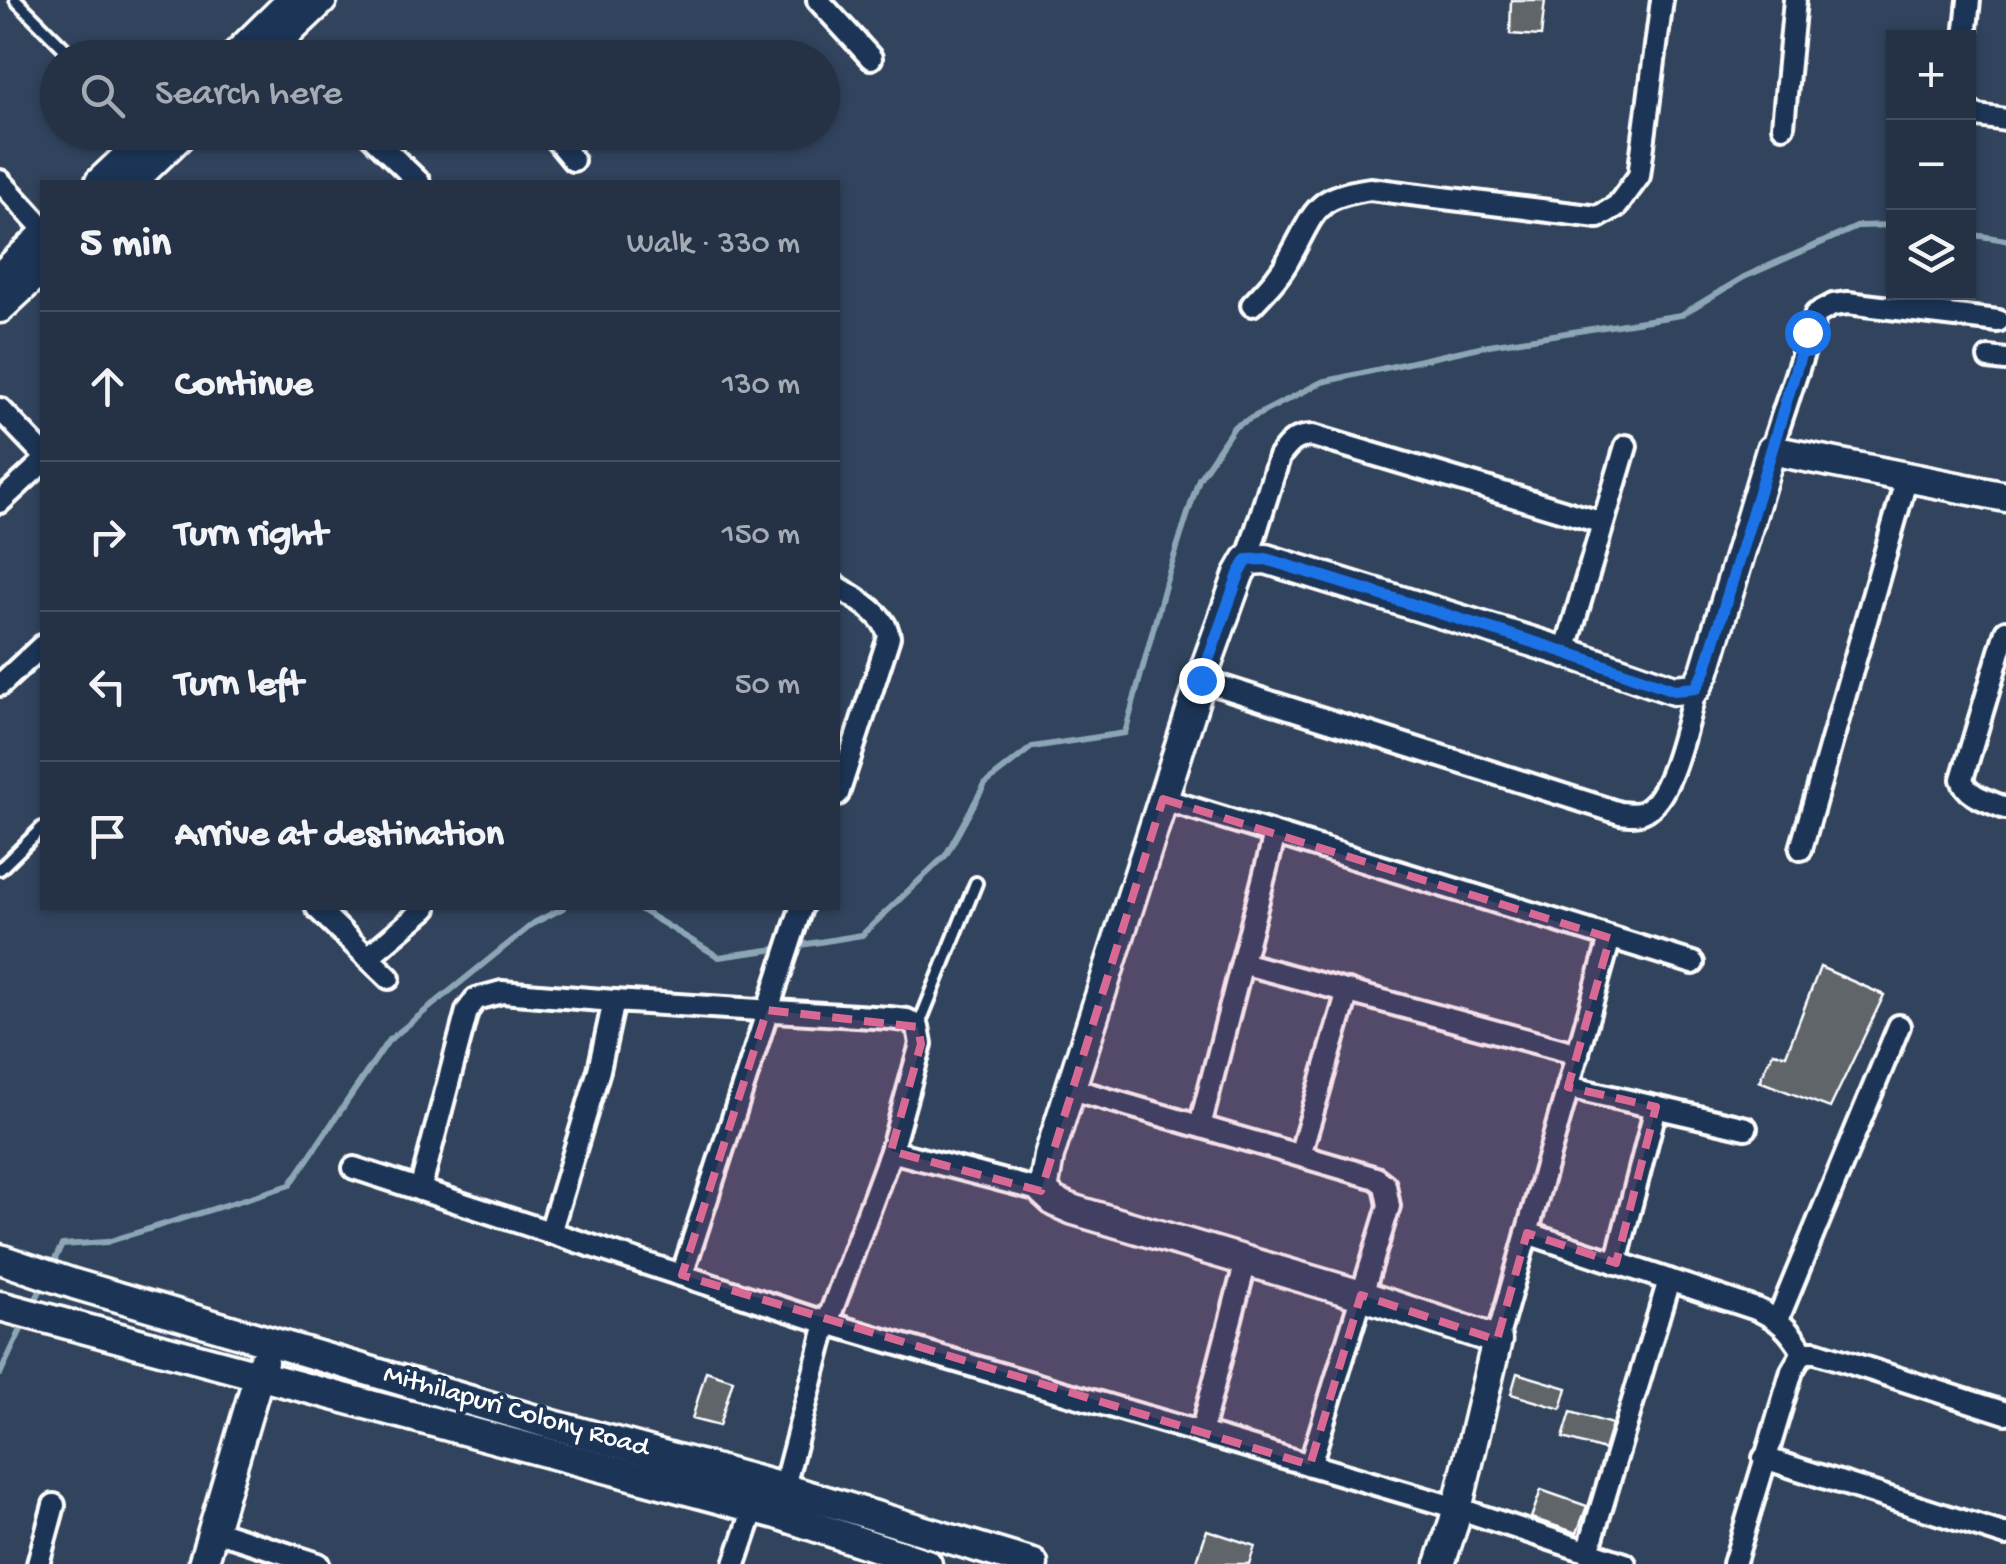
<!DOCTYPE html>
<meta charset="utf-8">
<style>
body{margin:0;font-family:"Gochi Hand",sans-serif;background:#313e51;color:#f1f3f6}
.controls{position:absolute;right:30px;top:30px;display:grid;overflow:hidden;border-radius:0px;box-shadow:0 2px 8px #0004}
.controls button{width:90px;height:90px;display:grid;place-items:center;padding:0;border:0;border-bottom:2px solid #424d5f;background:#253246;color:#f1f3f6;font:50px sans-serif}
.stop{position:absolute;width:30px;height:30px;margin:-22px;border:8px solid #1a73e8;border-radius:50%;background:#fff}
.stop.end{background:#1a73e8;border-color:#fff;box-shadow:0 2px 10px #0008}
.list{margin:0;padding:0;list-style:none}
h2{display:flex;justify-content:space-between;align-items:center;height:130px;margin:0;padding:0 40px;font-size:42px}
h2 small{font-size:32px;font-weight:400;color:#a3aab3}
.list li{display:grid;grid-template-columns:65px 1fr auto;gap:30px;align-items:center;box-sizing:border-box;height:150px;padding:0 40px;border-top:2px solid #424d5f}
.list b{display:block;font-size:38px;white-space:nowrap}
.list em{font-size:32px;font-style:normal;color:#a3aab3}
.icon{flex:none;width:55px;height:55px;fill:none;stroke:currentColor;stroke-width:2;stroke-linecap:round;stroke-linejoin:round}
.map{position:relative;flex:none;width:2006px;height:1564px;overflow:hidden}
.search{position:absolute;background:#253246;box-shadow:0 2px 8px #0004;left:40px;top:40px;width:800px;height:110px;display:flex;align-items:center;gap:25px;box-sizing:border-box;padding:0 35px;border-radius:55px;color:#a3aab3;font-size:38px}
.panel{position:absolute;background:#253246;box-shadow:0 2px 8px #0004;left:40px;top:180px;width:800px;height:730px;border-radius:0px}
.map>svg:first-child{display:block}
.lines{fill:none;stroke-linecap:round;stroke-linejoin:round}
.stream{stroke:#8ca6b5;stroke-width:6}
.building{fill:#60656b;stroke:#fff;stroke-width:2.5}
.lane-casing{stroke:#fff;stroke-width:18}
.street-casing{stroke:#fff;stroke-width:28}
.secondary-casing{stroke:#fff;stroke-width:35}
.lane{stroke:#1d3557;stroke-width:10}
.street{stroke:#1d3557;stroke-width:20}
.secondary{stroke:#1d3557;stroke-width:28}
.route{stroke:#1a73e8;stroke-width:12}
.marked{fill:#d76994;fill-opacity:0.2;stroke:#d76994;stroke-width:8;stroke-dasharray:20 12;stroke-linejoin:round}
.labels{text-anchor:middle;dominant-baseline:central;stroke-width:8;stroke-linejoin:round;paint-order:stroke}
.street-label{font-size:28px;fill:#fff;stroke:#1d3557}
</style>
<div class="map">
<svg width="2006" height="1564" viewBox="0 0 2006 1564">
<rect width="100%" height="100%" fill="#31435d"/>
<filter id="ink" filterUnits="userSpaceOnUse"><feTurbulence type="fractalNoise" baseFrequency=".01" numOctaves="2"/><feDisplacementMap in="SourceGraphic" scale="20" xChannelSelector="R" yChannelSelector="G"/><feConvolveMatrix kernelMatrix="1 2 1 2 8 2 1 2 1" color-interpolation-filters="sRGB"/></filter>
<g filter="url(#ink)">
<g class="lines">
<g class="stream">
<path d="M1968 234 2006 240"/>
<path d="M638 908 719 957 783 948"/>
<path d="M795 946 862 935 946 855 985 784 1032 747 1125 733 1166 582 1199 479 1234 427 1322 382 1489 345 1681 315 1744 277 1859 226 1894 225"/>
<path d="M50 1269 62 1245 107 1242 290 1185 388 1041 534 923 563 908"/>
<path d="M33 1305 45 1281"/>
<path d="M0 1374 25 1321"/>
</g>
</g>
<g class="building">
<path d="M1511 0H1545L1541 36 1510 34Z"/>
<path d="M1820 967 1884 995 1830 1108 1759 1081 1773 1052 1786 1055Z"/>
<path d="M706 1371 733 1380 719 1426 692 1419Z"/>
<path d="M1517 1373 1567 1388 1561 1409 1511 1394Z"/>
<path d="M1571 1412 1612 1424 1604 1450 1563 1438Z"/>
<path d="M1541 1490 1587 1506 1577 1533 1531 1518Z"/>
<path d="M1207 1530 1255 1546 1249 1564H1196Z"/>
</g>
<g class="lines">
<g class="lane-casing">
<g id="lane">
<path d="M16 0 74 58"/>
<path d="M0 869 42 828"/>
<path d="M918 1027 976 883"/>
</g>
</g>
<g class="street-casing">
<g id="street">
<path d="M818 0 871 58"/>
<path d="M1965 38 1969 0"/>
<path d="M456 58 464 54 482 58"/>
<path d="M1968 110 1978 116 2006 120"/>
<path d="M1783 126 1795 0"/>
<path d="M367 132 419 182"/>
<path d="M550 132 573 160"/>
<path d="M0 181 42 227"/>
<path d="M1252 305C1267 289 1281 275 1291 255 1316 210 1314 197 1370 189L1598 217 1617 206 1639 176 1662 0"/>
<path d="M1989 358 2006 360"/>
<path d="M0 409 42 453"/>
<path d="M1771 450 1816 314 1833 305 1848 303 1998 321"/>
<path d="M0 502 42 463"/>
<path d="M1247 560 1279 457C1289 443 1295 436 1313 436L1603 523"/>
<path d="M838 587C856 599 886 614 889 637L838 794"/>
<path d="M1565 652 1626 446"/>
<path d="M1201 680 1620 813C1628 814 1636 815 1643 812 1673 799 1687 718 1696 688"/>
<path d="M0 685 42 646"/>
<path d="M1163 799 1693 963"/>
<path d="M2005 808C1990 801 1967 797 1962 779L2006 631"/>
<path d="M1801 849 1907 477"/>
<path d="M317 908 389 978"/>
<path d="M368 957 426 908"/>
<path d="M1242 963 1578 1054"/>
<path d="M1568 1087 1746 1128"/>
<path d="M1072 1089 1376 1178 1385 1185 1389 1206 1310 1465"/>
<path d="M1200 1126 1275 834"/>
<path d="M891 1151 1043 1191"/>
<path d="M1300 1155 1348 991"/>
<path d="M354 1168 827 1323 1457 1508 1625 1564"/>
<path d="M420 1190 467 1011 476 999 502 992 614 1001"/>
<path d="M550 1233 599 1070 614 1001 889 1018 907 1020 918 1027 921 1044 891 1151 827 1323 781 1498"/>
<path d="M1527 1233 1756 1309C1779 1319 1790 1330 1803 1352"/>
<path d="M1616 1263 1656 1107"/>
<path d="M682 1275 801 908"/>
<path d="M1778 1319 1899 1026"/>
<path d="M1497 1340 1610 938"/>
<path d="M1201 1433 1246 1261"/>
<path d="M1764 1458 2006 1535"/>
<path d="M213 1530 318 1564"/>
<path d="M1588 1552 1669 1280"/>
<path d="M38 1564 54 1505"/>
<path d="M735 1564 754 1508"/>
<path d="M1734 1564 1792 1371 1803 1352H1816L2006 1413"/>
</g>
</g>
<g class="secondary-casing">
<g id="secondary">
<path d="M233 58 292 0"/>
<path d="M261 58 322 0"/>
<path d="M100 182 153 132"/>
<path d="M132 182 184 132"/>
<path d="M0 277 42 237"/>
<path d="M0 308 42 269"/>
<path d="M0 1259 74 1284 553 1425 783 1488 1033 1564"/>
<path d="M0 1306 777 1514 927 1564"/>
<path d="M203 1564 263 1361"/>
<path d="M1440 1564 1454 1522 1497 1340 1361 1295 1074 1210 1055 1202 1043 1191 1049 1156 1201 680 1239 574 1247 560 1266 559 1565 652 1674 690 1696 688 1705 671 1771 450 2006 497"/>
</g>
</g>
<use href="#lane" class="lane"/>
<use href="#street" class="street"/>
<use href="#secondary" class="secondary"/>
</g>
</g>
<g class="lines" filter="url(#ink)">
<path class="route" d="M1201 680 1239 574 1247 560 1266 559 1565 652 1674 690 1696 688 1705 671 1807 332"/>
</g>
<path class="marked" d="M1163 799 1610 938 1568 1087 1656 1107 1616 1263 1527 1233 1497 1340 1361 1295 1310 1465 682 1275 767 1010 918 1027 921 1044 891 1151 1041 1191Z"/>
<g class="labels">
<g class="street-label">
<text transform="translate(516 1412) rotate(16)">Mithilapuri Colony Road</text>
</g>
</g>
</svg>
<div class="controls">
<button>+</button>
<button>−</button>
<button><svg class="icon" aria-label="layers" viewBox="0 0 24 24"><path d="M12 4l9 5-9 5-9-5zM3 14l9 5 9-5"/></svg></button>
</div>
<div class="stop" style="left:1807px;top:332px"></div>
<div class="stop end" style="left:1201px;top:680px"></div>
<div class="search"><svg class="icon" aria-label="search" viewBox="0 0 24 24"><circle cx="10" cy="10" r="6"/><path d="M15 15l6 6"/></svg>Search here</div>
<section class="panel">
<h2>5 min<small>Walk · 330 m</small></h2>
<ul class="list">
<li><svg class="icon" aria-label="ahead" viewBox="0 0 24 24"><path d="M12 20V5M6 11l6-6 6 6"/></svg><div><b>Continue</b></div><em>130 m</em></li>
<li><svg class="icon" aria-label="right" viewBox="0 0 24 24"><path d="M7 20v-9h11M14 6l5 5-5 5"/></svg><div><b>Turn right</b></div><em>150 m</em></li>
<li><svg class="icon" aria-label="left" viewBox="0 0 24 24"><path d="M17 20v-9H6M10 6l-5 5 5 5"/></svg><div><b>Turn left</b></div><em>50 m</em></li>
<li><svg class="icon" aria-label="arrive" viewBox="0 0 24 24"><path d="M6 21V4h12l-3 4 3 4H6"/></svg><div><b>Arrive at destination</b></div></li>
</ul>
</section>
</div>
